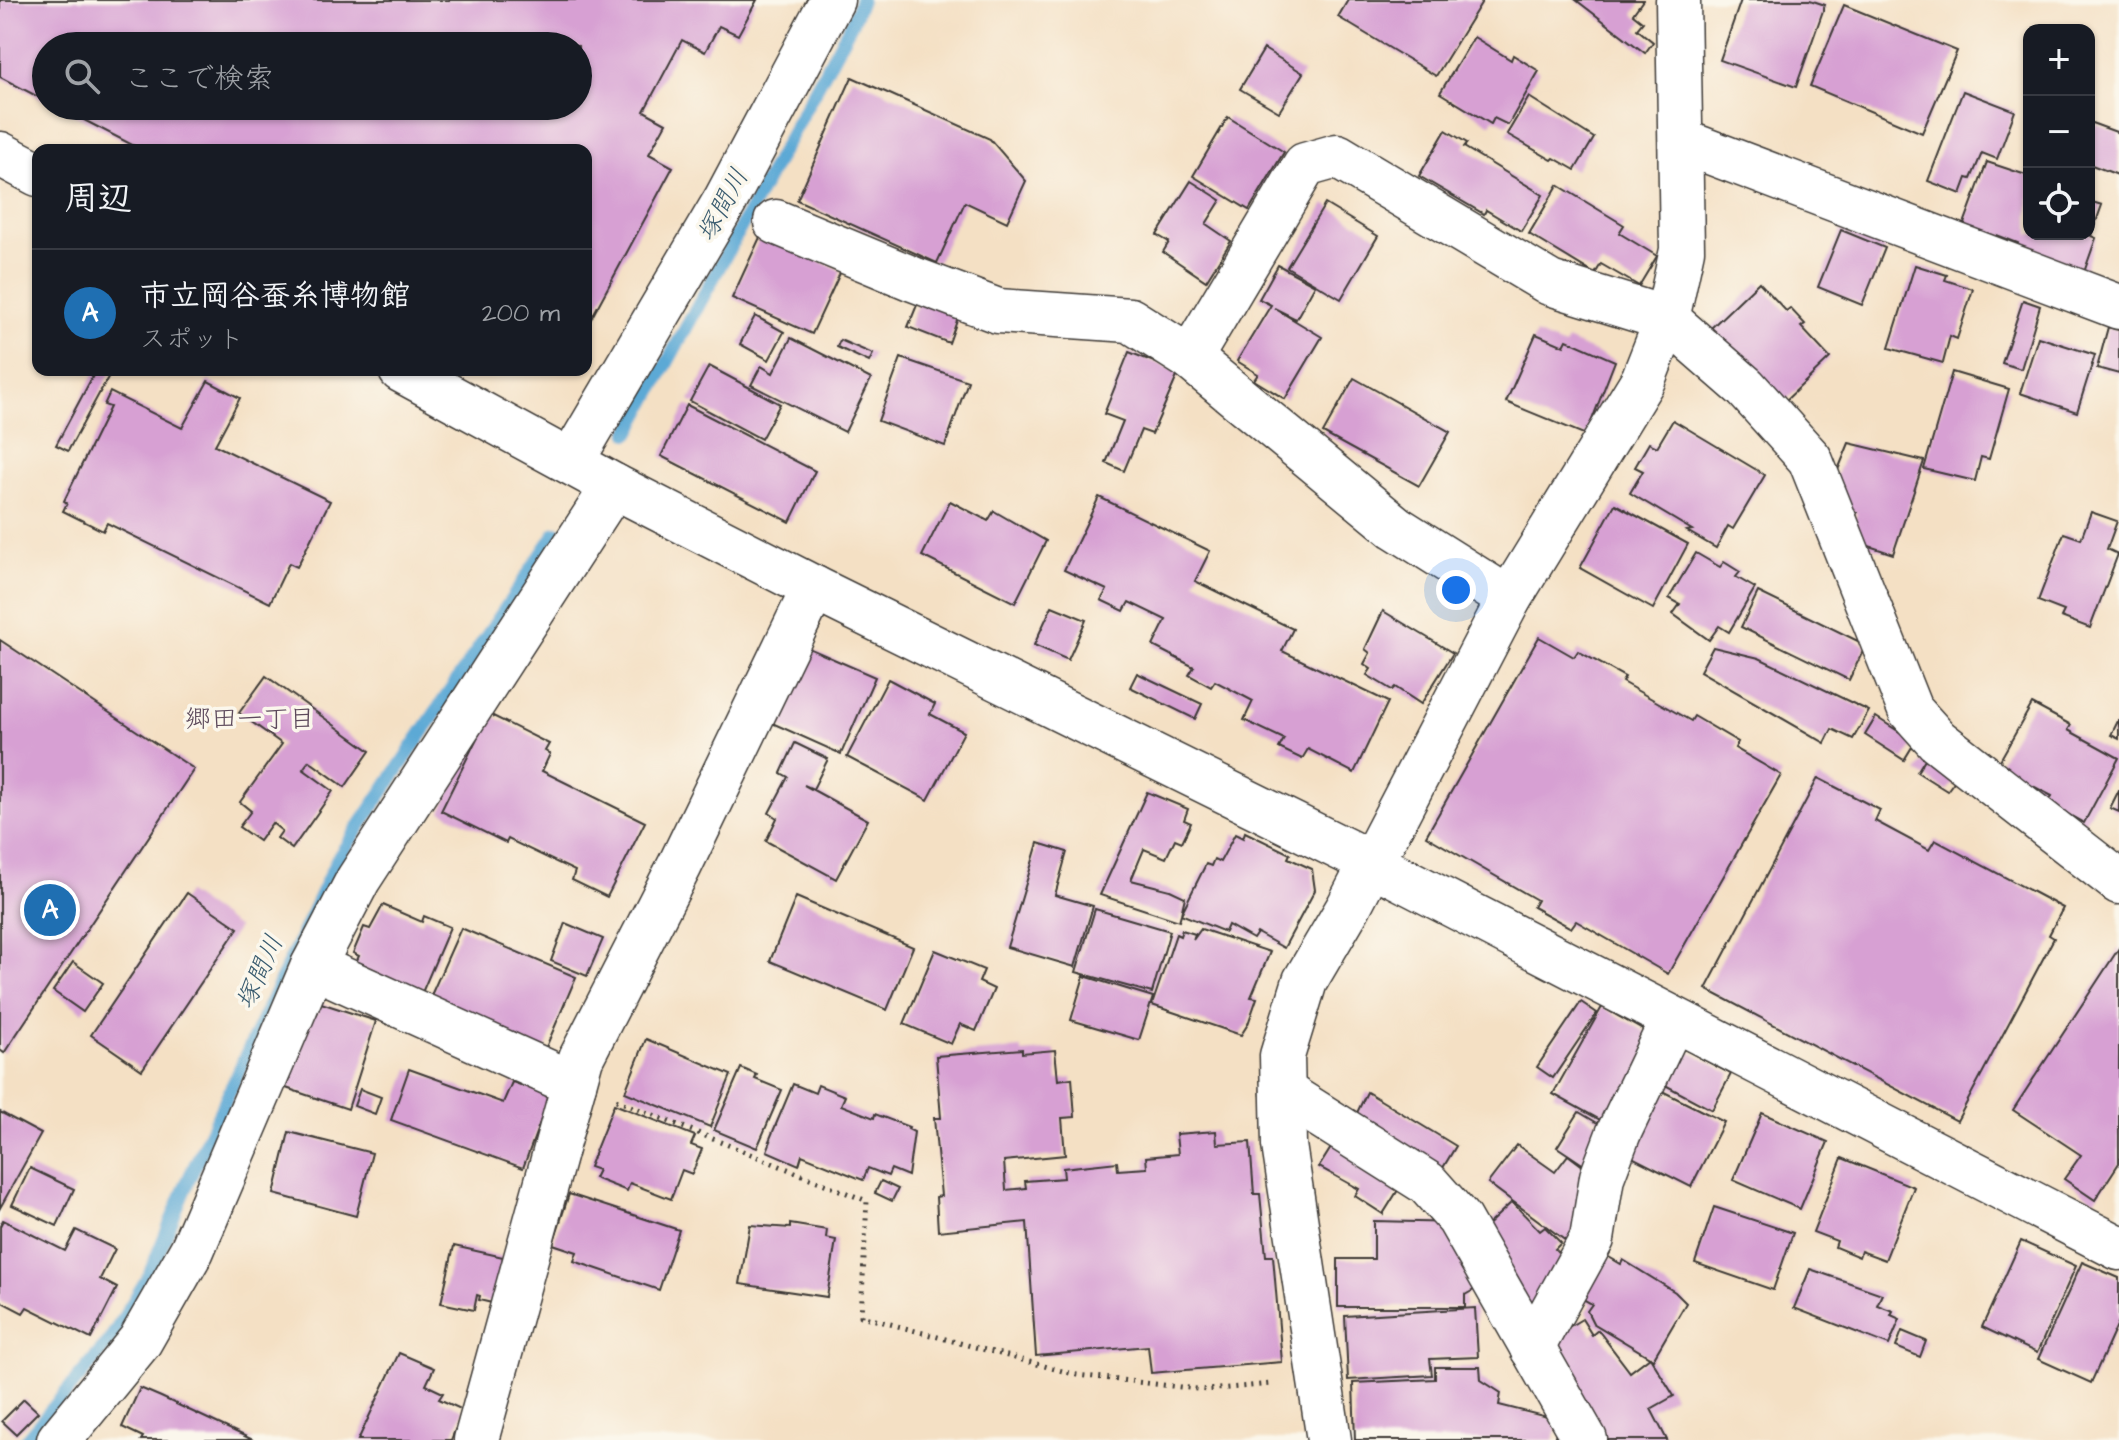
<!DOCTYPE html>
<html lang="ja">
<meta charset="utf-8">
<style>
body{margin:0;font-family:"Architects Daughter","Klee One",sans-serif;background:#242831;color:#f1f3f6}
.controls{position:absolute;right:24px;top:24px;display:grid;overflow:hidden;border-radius:16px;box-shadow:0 2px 6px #0004}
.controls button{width:72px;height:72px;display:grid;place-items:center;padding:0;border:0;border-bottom:2px solid #363941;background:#171b24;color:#f1f3f6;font:40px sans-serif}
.you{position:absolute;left:1456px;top:590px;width:28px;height:28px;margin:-20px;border:6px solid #fff;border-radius:50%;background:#1a73e8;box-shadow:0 0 0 12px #1a73e833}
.badge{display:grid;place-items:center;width:52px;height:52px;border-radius:50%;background:#1f6fb2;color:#fff;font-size:26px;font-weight:700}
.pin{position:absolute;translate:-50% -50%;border:4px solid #fff;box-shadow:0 2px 8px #0006}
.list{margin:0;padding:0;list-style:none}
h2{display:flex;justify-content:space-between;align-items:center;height:104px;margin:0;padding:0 32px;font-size:34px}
h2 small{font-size:26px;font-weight:400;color:#9ea1a6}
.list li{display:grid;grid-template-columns:52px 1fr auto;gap:24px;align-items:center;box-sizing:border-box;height:128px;padding:0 32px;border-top:2px solid #363941}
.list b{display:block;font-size:30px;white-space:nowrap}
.list p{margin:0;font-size:26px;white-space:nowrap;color:#9ea1a6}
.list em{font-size:26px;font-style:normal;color:#9ea1a6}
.icon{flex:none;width:44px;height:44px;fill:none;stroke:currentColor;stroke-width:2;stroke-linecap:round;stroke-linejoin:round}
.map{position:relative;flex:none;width:2119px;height:1440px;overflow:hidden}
.search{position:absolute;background:#171b24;box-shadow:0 2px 6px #0004;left:32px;top:32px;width:560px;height:88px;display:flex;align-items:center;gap:20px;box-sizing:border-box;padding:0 28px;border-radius:44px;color:#9ea1a6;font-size:30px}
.panel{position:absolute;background:#171b24;box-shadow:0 2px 6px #0004;left:32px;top:144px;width:560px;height:232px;border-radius:16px}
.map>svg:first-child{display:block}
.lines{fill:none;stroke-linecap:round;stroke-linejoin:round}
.stream{stroke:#5ca9d5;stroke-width:14}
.building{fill:#d7a0d3}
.minor-casing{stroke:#3c3935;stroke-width:47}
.path{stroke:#3c3935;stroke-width:5;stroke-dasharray:2 6;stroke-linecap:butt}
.minor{stroke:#fff;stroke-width:44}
.labels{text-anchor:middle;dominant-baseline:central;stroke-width:7;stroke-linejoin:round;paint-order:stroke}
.water-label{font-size:26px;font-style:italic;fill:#395b6f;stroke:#fbf7ec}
.neighbourhood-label{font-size:26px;fill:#5d4a5c;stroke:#fbf7ec}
</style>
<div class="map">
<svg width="2119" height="1440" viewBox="0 0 2119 1440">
<rect width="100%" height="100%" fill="#fbf7ec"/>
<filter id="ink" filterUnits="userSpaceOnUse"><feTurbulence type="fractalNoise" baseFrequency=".0125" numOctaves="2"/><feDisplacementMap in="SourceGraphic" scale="16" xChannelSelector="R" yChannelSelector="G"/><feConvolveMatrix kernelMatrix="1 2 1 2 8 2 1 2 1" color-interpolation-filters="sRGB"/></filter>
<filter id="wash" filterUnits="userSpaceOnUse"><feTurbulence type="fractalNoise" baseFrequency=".006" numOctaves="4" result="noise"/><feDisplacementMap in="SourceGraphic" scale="32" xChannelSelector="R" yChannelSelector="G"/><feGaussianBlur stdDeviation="1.8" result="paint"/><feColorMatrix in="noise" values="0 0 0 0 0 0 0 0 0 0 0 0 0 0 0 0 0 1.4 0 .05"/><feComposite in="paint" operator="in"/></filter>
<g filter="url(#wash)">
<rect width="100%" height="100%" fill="#f4e0c4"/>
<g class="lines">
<g class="stream">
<path d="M629 433 852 22 861 0"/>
<path d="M26 1440 109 1342 149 1276 187 1183 337 860 556 533"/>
</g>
</g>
<g id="blocks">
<g class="building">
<path d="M0 0H757L738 35 719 26 705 52 682 40 644 111 666 123 649 154 673 167 586 328V150H142L57 106H578V46H46V101L0 77Z"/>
<path d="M1348 0H1483L1436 76 1338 17Z"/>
<path d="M1576 0H1643L1633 14 1643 22 1637 29 1653 42 1645 53Z"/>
<path d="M1741 0H1810L1825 5 1796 87 1720 60Z"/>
<path d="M1844 5 1957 51 1922 133 1810 86Z"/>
<path d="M1474 37 1511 60 1513 55 1539 71 1508 125 1494 118 1491 124 1440 93Z"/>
<path d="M1264 49 1303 73 1279 112 1240 89Z"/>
<path d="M852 77 990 139 1026 181 1007 222 965 202 937 263 797 200Z"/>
<path d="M1963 91 2015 111 1997 159 1982 153 1971 179 1967 178 1961 194 1928 181Z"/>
<path d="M1529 97 1594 138 1575 170 1554 158 1552 160 1507 134Z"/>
<path d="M1228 117 1284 152 1249 210 1193 176Z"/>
<path d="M2089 122 2119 133 2118 175 2089 164Z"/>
<path d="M1446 130 1467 143 1464 147 1543 195 1521 231 1486 210 1484 214 1419 176Z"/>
<path d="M1987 162 2029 176V234H2089V201L2102 205 2091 236 2096 238 2082 278 2015 253 2018 243 1997 235 1994 244 1961 232Z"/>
<path d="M1191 181 1221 200 1206 224 1231 241 1206 281 1163 252 1169 242 1157 235Z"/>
<path d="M1558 185 1624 225 1619 233 1657 256 1639 286 1601 264 1595 274 1529 234Z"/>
<path d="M1325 204 1378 236 1341 299 1287 267Z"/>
<path d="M1841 230 1885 248 1862 305 1818 287Z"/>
<path d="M761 235 841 271 812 334 732 298Z"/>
<path d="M1278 265 1315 285 1296 319 1274 308 1322 337 1285 399 1254 380 1258 374 1237 361 1271 305 1259 299Z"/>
<path d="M1915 265 1947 275 1945 280 1973 289 1957 339 1950 336 1943 363 1889 348Z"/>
<path d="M1759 282 1786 311 1790 308 1805 324 1801 327 1830 358 1782 404 1710 329Z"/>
<path d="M919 300 959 315 949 343 908 327Z"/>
<path d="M2023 300 2040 306 2021 369 2002 363Z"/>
<path d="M755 316 784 332 769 360 740 344Z"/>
<path d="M2108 327 2119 330V374L2097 368Z"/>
<path d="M1536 334 1564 346 1567 340 1615 361 1586 435 1506 402Z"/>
<path d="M2038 337 2095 355 2077 412 2020 393Z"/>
<path d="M791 338 871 379 845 432 751 385 761 366 773 373Z"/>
<path d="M840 340 873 354 869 362 837 347Z"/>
<path d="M1129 352 1179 372 1152 434 1141 430 1124 471 1106 463 1123 421 1104 414Z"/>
<path d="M901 358 968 381 945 446 878 421Z"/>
<path d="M709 366 780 404 761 439 690 401Z"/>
<path d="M96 370H112L68 451 56 445Z"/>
<path d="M1952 372 2009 389 1989 459 1981 457 1975 481 1924 469Z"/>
<path d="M1354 378 1450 432 1419 486 1323 433Z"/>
<path d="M208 381 240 398 215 445 330 501 297 567 289 563 270 603 107 523 103 531 63 511 67 503 64 501 110 407 104 405 110 392 182 428Z"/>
<path d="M687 405 815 471 790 522 661 456Z"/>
<path d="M1673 420 1765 475 1733 529 1728 526 1716 548 1687 531 1692 530 1630 493 1643 471 1635 467 1649 443 1657 447Z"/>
<path d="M1849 443 1924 461 1893 554 1854 541 1853 525 1857 513 1840 508 1831 487Z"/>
<path d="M1099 497 1210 551 1195 581 1293 629 1282 651 1388 702 1354 773 1308 749 1302 759 1279 748 1284 739 1244 720 1253 701 1215 681 1211 687 1189 675 1194 667 1153 646 1166 620 1129 602 1124 611 1101 600 1107 590 1064 570Z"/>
<path d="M950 501 988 521 994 511 1046 541 1015 603 922 556Z"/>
<path d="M1615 504 1688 544 1653 609 1580 568Z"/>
<path d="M2091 512 2117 521 2107 549 2118 554 2090 628 2061 617 2064 611 2038 601 2064 533 2081 539Z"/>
<path d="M1696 553 1720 567 1724 562 1740 572 1736 577 1755 588 1729 632 1719 626 1709 640 1673 614 1680 604 1669 598Z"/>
<path d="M1758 592 1866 645 1849 680 1741 627Z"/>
<path d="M1052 606 1086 620 1068 660 1034 645Z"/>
<path d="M1383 611 1453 653 1421 704 1395 687 1392 690 1367 675 1371 669 1364 664 1370 653 1365 649Z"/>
<path d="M1539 637 1574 657 1578 651 1625 677 1622 682 1691 721 1694 716 1738 742 1735 748 1781 775 1668 974 1576 921 1571 928 1533 907 1537 900 1426 836Z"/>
<path d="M0 640 194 769 4 1053 0 1050Z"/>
<path d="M806 647 875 677 841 754 772 723Z"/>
<path d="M1713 647 1759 658 1869 711 1853 739 1832 729 1825 743 1700 671Z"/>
<path d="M1137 673 1202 704 1195 719 1130 687Z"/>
<path d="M266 676 370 751 345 787 309 761 303 769 333 791 292 849 277 838 282 831 272 823 259 841 239 827 251 811 240 802 282 744 239 713Z"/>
<path d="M888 679 935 704 930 714 964 732 928 800 847 757Z"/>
<path d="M2032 704 2071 725 2068 730 2119 758 2084 823 2048 803 2052 796 2035 787 2033 790 1995 769Z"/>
<path d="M489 714 549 744 545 751 550 754 542 771 645 822 607 897 572 880 575 871 508 839 506 843 441 811Z"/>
<path d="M1876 717 1915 742 1904 760 1865 735Z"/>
<path d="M2119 719V739L2111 735Z"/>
<path d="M795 743 828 759 813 789 804 785 868 820 836 879 766 841 777 818 769 813 788 777 781 773Z"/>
<path d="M1925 759 1956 779 1947 791 1917 772Z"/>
<path d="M1818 778 1880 810 1875 821 1929 850 1935 840 2063 908 2049 935 2054 938 1957 1121 1706 989Z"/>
<path d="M2119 790V812L2110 808Z"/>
<path d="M1147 792 1188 809 1184 820 1191 823 1182 842 1175 839 1166 858 1144 849 1131 880 1170 890 1185 897 1181 914 1206 864 1211 866 1214 859 1220 862 1235 834 1243 838 1245 832 1290 854 1288 858 1312 869 1315 890 1284 948 1257 933 1253 939 1228 925 1225 932 1181 914 1179 921 1100 895Z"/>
<path d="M1038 843 1067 852 1055 895 1093 906 1075 967 1007 947Z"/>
<path d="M187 893 238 928 142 1070 91 1035Z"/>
<path d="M796 897 913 947 887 1010 770 961Z"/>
<path d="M383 905 422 922 424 916 450 927 418 1002 351 973 359 956 353 953 364 927 370 929Z"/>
<path d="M1095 909 1170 931 1152 993 1076 972Z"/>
<path d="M565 923 603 939 587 976 551 961Z"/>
<path d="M461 928 576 977 544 1052 428 1002Z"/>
<path d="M1201 929 1270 952 1251 997 1257 998 1248 1024 1241 1035 1152 1005 1176 934 1180 936 1182 930 1195 934 1193 940Z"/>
<path d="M2119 948V1163L2095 1200 2064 1179 2081 1155 2013 1110Z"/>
<path d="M935 950 984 970 979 982 994 989 976 1031 960 1024 951 1044 904 1024Z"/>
<path d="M73 962 103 983 83 1012 53 991Z"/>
<path d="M1084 976 1153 997 1139 1040 1071 1020Z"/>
<path d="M1581 1002 1597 1013 1553 1078 1537 1067Z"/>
<path d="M321 1003 376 1021 348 1109 286 1088 311 1012 317 1014Z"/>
<path d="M1602 1007 1660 1040 1611 1126 1553 1094Z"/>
<path d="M646 1039 731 1075 710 1127 625 1092Z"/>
<path d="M1669 1041 1731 1074 1712 1110 1650 1077Z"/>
<path d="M1022 1049V1053L1055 1050 1058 1080 1072 1078 1075 1117 1062 1118 1065 1155 1004 1161 1006 1190 1026 1188 1025 1181 1064 1178 1063 1168 1117 1162 1118 1170 1147 1168 1146 1157 1178 1154 1176 1134 1216 1131 1217 1144 1250 1142 1254 1194H1260L1266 1256H1273L1282 1362 1151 1373 1148 1346 1036 1356 1027 1222 938 1231 936 1197 941 1196 934 1118H941L936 1056Z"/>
<path d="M741 1068 757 1075 755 1079 782 1090 757 1148 714 1130Z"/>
<path d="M409 1069 503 1103 512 1082 550 1095 523 1168 391 1120Z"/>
<path d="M793 1084 815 1093 818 1085 845 1096 841 1105 874 1118 875 1114 909 1127 908 1129 914 1132 908 1176 891 1169 888 1176 868 1168 863 1180 802 1155 799 1165 767 1151 771 1141H769Z"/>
<path d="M1652 1086 1724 1122 1691 1187 1620 1151Z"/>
<path d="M360 1089 381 1097 375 1114 354 1106Z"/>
<path d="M1367 1092 1456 1146 1438 1176 1352 1123Z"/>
<path d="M614 1104 695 1136 691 1145 702 1149 692 1174 682 1170 671 1199 630 1183 627 1191 594 1178 598 1170 589 1167Z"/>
<path d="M0 1112 41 1134 0 1208Z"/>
<path d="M1579 1112 1619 1136 1599 1175 1557 1147Z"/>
<path d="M1762 1113 1828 1142 1800 1209 1733 1180Z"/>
<path d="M289 1132 372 1153 356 1216 274 1194Z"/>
<path d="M1341 1132 1408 1174 1383 1214 1355 1196 1359 1189 1319 1167Z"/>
<path d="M1517 1145 1555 1172 1568 1155 1604 1182 1574 1247 1488 1183Z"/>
<path d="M1842 1158 1914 1187 1885 1260 1861 1251 1859 1257 1835 1247 1837 1241 1813 1232Z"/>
<path d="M30 1168 74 1189 57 1226 12 1205Z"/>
<path d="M881 1181 898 1189 892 1201 875 1193Z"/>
<path d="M569 1194 679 1230 659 1290 574 1261 577 1252 553 1244Z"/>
<path d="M1512 1202 1540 1231 1545 1227 1561 1243 1555 1249 1578 1273 1543 1336 1480 1232Z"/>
<path d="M1714 1207 1793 1233 1773 1290 1695 1263Z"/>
<path d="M3 1220 65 1251 76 1230 115 1249 100 1279 117 1288 91 1339 27 1307 23 1313 0 1301V1226Z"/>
<path d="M1374 1221 1459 1223 1493 1279 1465 1295V1307H1338V1259H1374Z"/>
<path d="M790 1224 827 1230 826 1238 836 1240 827 1297 740 1284 750 1225 790 1228Z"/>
<path d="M2021 1241 2076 1266 2037 1353 1982 1327Z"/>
<path d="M454 1246 503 1257 492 1303 479 1300 480 1296 477 1295 474 1310 441 1303Z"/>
<path d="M1607 1256 1621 1264 1623 1260 1675 1292 1686 1303 1653 1359 1593 1323 1587 1311 1592 1304 1581 1298Z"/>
<path d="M2082 1262 2119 1278V1321L2091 1383 2038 1359Z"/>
<path d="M1810 1269 1882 1294 1877 1305 1893 1311 1891 1315 1900 1319 1889 1345 1794 1308Z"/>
<path d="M1475 1308 1478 1357 1430 1359 1432 1375 1348 1380 1345 1316Z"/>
<path d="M1582 1319 1592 1335 1598 1330 1630 1372 1650 1357 1674 1396 1651 1409 1667 1440H1606L1547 1340Z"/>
<path d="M1902 1331 1926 1341 1920 1357 1896 1347Z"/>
<path d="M399 1353 434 1368 426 1385 443 1393 439 1399 463 1410 451 1440H358Z"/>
<path d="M1435 1367H1480L1481 1380 1501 1393 1499 1405 1559 1420 1554 1440H1355L1353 1383 1435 1379Z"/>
<path d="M140 1388 161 1397 253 1440H141L143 1437 122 1427Z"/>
<path d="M24 1399 38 1412 16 1434 2 1421Z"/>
</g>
</g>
</g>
<g filter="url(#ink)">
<use href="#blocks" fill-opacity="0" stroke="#3c3935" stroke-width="2"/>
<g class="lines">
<g class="minor-casing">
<g id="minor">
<path d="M1681 141 2119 307"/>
<path d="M0 154 38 174"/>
<path d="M776 222 913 279 998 311 1130 320 1190 358 1395 527 1509 599"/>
<path d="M1190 358 1305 165 1337 156 1550 283 1667 319 1745 387 1810 459 1910 710 1937 740 2119 882"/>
<path d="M401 370 614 486 814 588 1371 863 2119 1248"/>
<path d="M571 462 725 201 832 0"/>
<path d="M313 966 574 1084"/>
<path d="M1283 1092 1427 1183 1459 1219 1585 1440"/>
<path d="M1532 1348 1592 1239 1602 1177 1619 1132 1673 1019"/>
<path d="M59 1440 140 1341 192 1250 313 966 358 880 614 486"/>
<path d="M476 1440 581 1058 680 865 814 588"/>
<path d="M1329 1440 1284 1145 1282 1056 1305 981 1348 908 1509 599 1643 380 1667 319 1682 250 1678 0"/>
</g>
</g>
<path class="path" d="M616 1100 867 1201 861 1316 1077 1375 1206 1390 1272 1384"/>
<use href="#minor" class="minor"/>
</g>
</g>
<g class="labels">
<g class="water-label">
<text transform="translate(723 205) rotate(-62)">塚間川</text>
<text transform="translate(260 972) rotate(-66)">塚間川</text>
</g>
<g class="neighbourhood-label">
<text x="250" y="719">郷田一丁目</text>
</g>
</g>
</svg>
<div class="controls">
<button>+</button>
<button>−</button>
<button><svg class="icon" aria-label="locate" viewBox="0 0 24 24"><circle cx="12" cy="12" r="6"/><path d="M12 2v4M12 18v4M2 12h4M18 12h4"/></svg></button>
</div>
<div class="you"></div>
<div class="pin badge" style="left:50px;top:910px">A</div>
<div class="search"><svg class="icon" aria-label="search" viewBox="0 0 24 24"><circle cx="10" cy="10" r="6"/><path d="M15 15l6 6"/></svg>ここで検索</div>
<section class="panel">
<h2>周辺<small></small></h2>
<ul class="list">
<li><span class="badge">A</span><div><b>市立岡谷蚕糸博物館</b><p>スポット</p></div><em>200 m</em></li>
</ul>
</section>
</div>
